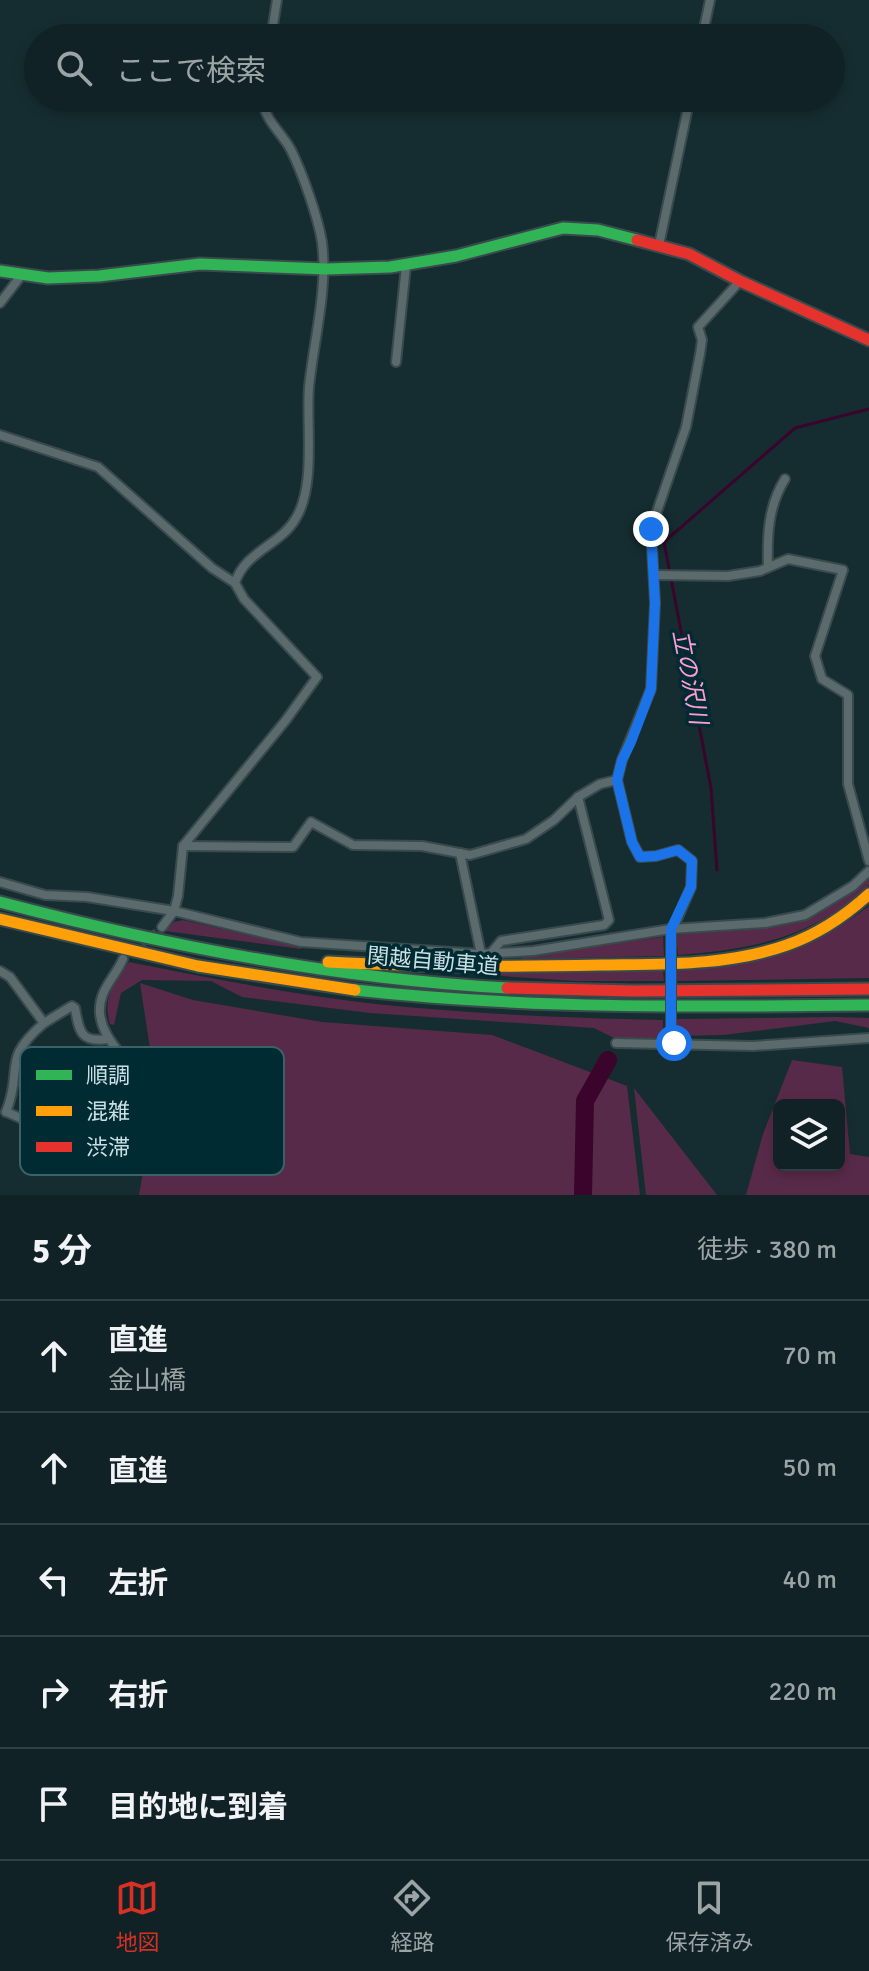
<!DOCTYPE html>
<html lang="ja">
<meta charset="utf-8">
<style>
body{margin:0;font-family:Signika,"Noto Sans JP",sans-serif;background:#1e2f32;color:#f1f3f6}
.controls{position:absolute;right:24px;bottom:24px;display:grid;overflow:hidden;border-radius:12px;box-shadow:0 4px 12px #0003}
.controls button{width:72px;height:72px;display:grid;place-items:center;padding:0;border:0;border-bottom:2px solid #303f42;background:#102225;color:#f1f3f6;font:40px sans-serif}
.stop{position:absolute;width:24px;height:24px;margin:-18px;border:6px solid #1a73e8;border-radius:50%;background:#fff}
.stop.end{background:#1a73e8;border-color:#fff;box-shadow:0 2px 8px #0008}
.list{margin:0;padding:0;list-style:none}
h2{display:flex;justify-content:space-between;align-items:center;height:104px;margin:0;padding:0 32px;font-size:34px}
h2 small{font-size:26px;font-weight:400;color:#9ca4a7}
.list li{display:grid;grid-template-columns:52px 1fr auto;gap:24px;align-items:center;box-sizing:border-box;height:112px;padding:0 32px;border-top:2px solid #303f42}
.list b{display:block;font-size:30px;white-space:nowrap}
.list p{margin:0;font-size:26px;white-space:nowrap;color:#9ca4a7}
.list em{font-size:26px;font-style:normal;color:#9ca4a7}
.icon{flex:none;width:44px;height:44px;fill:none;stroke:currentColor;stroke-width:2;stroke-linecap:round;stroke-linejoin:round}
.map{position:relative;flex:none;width:869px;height:1195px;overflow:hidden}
.search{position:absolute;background:#102225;box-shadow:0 4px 12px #0003;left:24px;right:24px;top:24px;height:88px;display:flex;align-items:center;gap:20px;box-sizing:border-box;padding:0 28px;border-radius:44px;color:#9ca4a7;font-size:30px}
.sheet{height:664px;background:#102225}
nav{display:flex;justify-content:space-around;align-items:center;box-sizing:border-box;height:112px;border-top:2px solid #303f42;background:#102225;font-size:22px;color:#9ca4a7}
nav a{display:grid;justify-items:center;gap:4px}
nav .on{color:#d93025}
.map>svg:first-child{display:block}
.green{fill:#582a49;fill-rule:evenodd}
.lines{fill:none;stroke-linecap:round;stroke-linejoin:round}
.stream{stroke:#3b042c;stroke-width:3}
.river{stroke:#3b042c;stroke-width:18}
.street-tunnel{stroke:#30484c;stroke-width:8;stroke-dasharray:8 4;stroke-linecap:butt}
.street-casing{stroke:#394a4d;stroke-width:12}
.fast-casing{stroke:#394a4d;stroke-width:15}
.slow-casing{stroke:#394a4d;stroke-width:15}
.jam-casing{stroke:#394a4d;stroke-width:15}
.street{stroke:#5a6a6d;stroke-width:8}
.fast{stroke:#30b455;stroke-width:11}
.slow{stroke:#ff9f0a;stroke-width:11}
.jam{stroke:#e5322d;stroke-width:11}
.street-bridge-casing{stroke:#394a4d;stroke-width:12;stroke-linecap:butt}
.street-bridge{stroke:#5a6a6d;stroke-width:8}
.route{stroke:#1a73e8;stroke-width:10}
.labels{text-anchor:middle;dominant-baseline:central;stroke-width:7;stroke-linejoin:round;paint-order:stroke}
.street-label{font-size:22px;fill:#cadfe4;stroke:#002b33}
.water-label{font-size:24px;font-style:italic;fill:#fe9cd5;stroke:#002b33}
.key{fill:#002b33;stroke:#3d6168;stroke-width:2}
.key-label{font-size:22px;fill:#cadfe4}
</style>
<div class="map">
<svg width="869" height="1195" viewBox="0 0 869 1195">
<rect width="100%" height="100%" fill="#152d31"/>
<g class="green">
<path d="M869 874V885C813 938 753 949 678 955L676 935C707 929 739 933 770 927 810 920 838 897 869 874Z"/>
<path d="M869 906V978L676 981V971C755 965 804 955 869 906Z"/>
<path d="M183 920 301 947V949L165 931 174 922Z"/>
<path d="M663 937 664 956 522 959 521 956Z"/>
<path d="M129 962C211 978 293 995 376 1004 471 1014 567 1018 663 1020V1033L660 1038H614L594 1028 370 1013 242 997 211 981 142 980 121 993 114 1025 110 1024C102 998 114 982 129 962Z"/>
<path d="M663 971 664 981H576L458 973Z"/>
<path d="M140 983 193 1000 322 1022 492 1035 627 1086 640 1195H139L157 1094Z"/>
<path d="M836 1017 869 1018V1028L835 1021 723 1035 677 1036 676 1019Z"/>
<path d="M792 1060 842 1067 850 1154 869 1157V1195H746L763 1134ZM779 1105H839V1165H779Z"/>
<path d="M634 1088 717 1195H646Z"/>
</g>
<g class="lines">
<path class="stream" d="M717 870 711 788 664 542 795 428 869 409"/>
<path class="river" d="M583 1195 585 1101 608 1060"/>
<path class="street-tunnel" d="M132 952 162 927"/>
<g class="street-casing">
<g id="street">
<path d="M271 38 277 0"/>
<path d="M702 38 710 0"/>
<path d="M659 245 690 98"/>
<path d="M0 303 20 277"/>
<path d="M396 362 406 266"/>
<path d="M0 435 98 467 212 568 235 583"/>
<path d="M768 567C767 536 768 506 785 479"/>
<path d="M654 575 728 576 760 571 788 559 843 570 815 656 822 679 848 695V784L869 861"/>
<path d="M183 846 293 847 311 822 353 845 422 846 470 855 526 839 554 820 578 797 600 784 617 780"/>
<path d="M460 853 481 954"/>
<path d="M0 882 45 895 87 897 174 911 301 942 481 954 533 951 671 929 765 923 805 915 853 886 869 871"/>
<path d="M162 927 174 911 178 896 183 846 286 720 317 677 244 599 235 583C245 551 281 545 296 518 316 485 306 425 309 387 314 339 328 289 322 242 318 217 302 172 291 150 282 132 263 120 263 98"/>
<path d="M671 933 691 887 692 861 678 850 656 856 640 857 632 842 617 780 622 760 651 689 655 603 651 529 686 427 700 354 702 340 698 327 740 281"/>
<path d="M491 953 501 941 604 925 609 920 578 797"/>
<path d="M0 971 10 977 44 1023C0 1061 24 1067 6 1112"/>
<path d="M44 1023 72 1006 75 1008C79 1032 81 1043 108 1039"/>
<path d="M616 1043 753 1046 869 1038"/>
<path d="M6 1112C45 1127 103 1166 134 1119 142 1107 142 1091 136 1078 126 1055 103 1041 100 1014 98 990 115 978 123 959"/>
</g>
</g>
<g class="fast-casing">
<g id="fast">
<path d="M0 271 48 278 99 276 200 264 326 269 390 267 456 256 563 228 598 230 637 240"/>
<path d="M0 902C166 946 335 979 507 988"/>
<path d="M355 990C526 1009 698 1007 869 1005"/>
</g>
</g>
<g class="slow-casing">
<g id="slow">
<path d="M0 919 198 966 355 990"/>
<path d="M328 962C419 967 510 967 601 965 663 964 728 966 787 945 818 934 845 916 869 894"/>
</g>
</g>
<g class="jam-casing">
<g id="jam">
<path d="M637 240 689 254 740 281 869 340"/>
<path d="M507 988 633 991 869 989"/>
</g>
</g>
<use href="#street" class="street"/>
<use href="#fast" class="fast"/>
<use href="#slow" class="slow"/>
<use href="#jam" class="jam"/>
<g class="street-bridge-casing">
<path id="street-bridge" d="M671 935V1037"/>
</g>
<use href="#street-bridge" class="street-bridge"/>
</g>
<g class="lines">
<path class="route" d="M651 529 655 603 651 689 631 742 622 760 617 780 632 842 640 857 656 856 678 850 692 861 691 887 671 929V1037L674 1043"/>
</g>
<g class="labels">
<g class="street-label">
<text transform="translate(433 961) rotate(5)">関越自動車道</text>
</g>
<g class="water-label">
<text transform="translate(690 677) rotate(79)">立の沢川</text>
</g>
</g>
<rect x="20" y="1047" width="264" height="128" rx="12" class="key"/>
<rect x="36" y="1070" width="36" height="10" fill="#30b455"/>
<rect x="36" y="1106" width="36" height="10" fill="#ff9f0a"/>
<rect x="36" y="1142" width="36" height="10" fill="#e5322d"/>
<g class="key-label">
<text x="86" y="1083">順調</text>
<text x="86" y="1119">混雑</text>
<text x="86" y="1155">渋滞</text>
</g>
</svg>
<div class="controls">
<button><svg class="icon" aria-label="layers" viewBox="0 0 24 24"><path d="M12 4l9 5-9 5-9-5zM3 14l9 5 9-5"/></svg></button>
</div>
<div class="stop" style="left:674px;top:1043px"></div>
<div class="stop end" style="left:651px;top:529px"></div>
<div class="search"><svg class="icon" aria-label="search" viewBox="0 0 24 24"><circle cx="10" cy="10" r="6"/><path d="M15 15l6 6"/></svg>ここで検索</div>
</div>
<section class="sheet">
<h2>5 分<small>徒歩 · 380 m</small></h2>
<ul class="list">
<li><svg class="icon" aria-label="ahead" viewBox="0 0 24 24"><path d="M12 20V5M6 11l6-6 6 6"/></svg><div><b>直進</b><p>金山橋</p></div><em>70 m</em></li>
<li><svg class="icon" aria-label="ahead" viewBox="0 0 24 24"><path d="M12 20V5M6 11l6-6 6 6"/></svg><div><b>直進</b></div><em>50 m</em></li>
<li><svg class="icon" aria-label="left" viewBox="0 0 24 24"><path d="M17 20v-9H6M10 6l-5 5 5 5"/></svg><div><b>左折</b></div><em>40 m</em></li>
<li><svg class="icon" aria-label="right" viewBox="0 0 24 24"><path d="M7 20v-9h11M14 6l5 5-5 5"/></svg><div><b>右折</b></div><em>220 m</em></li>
<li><svg class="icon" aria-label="arrive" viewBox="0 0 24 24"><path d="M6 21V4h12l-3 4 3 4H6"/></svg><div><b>目的地に到着</b></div></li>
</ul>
</section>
<nav>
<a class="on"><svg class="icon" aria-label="map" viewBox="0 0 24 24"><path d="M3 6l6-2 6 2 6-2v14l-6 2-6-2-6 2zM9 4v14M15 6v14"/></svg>地図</a>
<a><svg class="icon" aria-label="directions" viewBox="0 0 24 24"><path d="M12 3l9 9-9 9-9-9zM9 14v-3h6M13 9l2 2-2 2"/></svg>経路</a>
<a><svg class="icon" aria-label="saved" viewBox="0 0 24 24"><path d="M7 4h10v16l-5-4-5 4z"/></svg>保存済み</a>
</nav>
